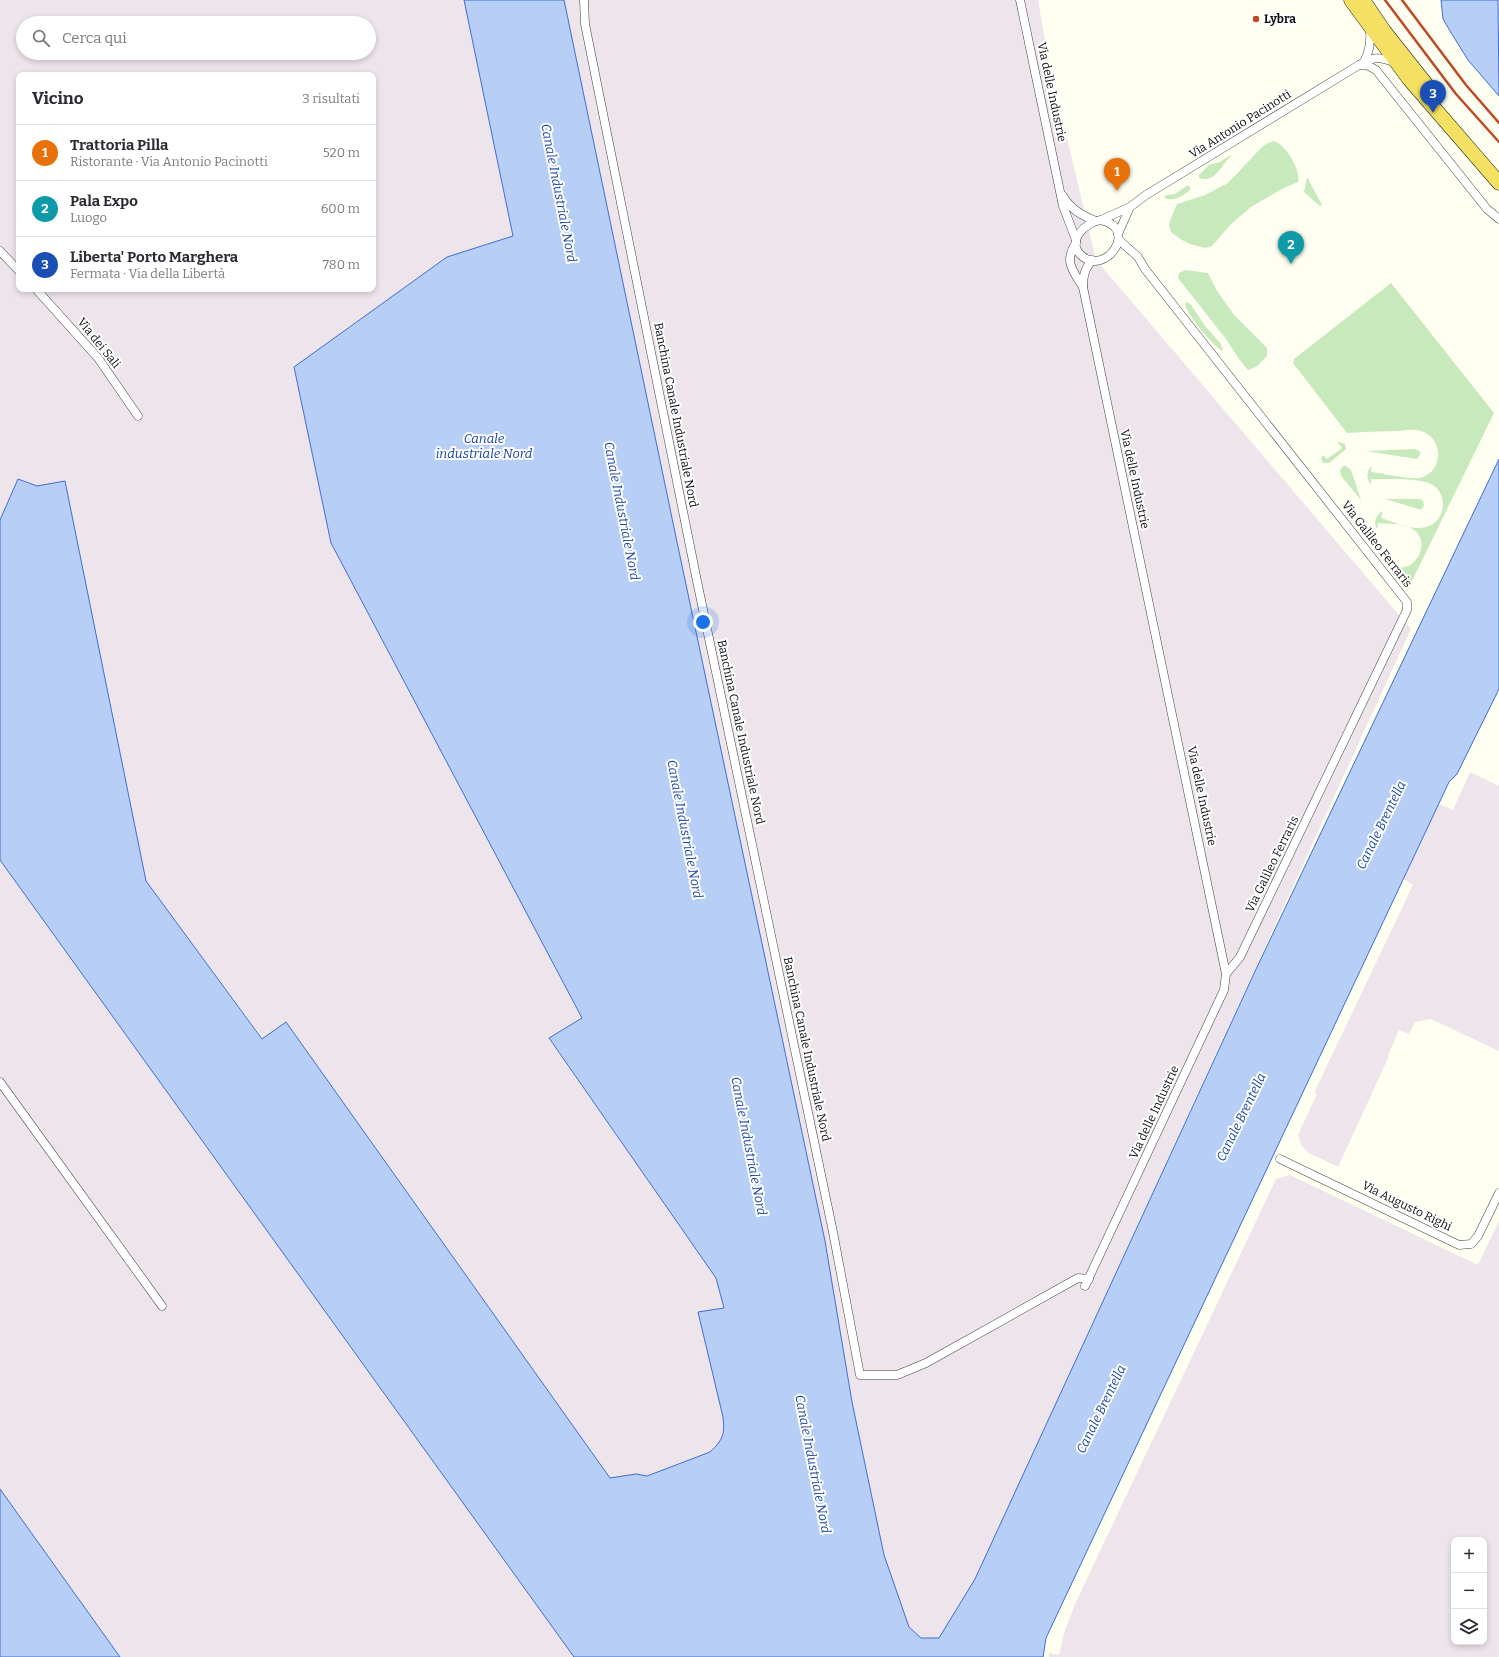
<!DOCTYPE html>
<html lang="it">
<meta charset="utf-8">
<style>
body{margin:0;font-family:Bitter,serif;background:#f2f2f3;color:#2b2b33}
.controls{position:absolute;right:12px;bottom:12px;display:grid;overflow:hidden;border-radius:8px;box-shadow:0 2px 6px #0003}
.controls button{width:36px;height:36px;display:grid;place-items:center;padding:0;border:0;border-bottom:1px solid #e1e1e2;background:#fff;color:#2b2b33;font:20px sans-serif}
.you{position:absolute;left:703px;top:622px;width:14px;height:14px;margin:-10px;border:3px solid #fff;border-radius:50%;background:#1a73e8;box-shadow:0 0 0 6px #1a73e833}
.badge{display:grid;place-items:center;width:26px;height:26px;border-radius:50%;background:#0f766e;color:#fff;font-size:13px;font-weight:700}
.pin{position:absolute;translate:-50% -33px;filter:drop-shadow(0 1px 2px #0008)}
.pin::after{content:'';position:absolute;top:21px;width:14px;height:12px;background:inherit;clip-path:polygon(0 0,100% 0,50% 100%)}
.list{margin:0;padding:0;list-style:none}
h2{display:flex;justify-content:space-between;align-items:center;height:52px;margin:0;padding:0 16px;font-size:17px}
h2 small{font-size:13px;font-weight:400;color:#7c7c81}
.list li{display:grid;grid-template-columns:26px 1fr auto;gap:12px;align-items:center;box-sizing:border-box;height:56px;padding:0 16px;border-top:1px solid #e1e1e2}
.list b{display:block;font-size:15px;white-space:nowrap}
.list p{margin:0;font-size:13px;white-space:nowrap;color:#7c7c81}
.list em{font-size:13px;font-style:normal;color:#7c7c81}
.icon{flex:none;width:22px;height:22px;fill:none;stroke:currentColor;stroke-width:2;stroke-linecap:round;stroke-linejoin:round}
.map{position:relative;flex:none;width:1499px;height:1657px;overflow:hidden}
.search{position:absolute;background:#fff;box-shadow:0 2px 6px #0003;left:16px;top:16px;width:360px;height:44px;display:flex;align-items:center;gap:10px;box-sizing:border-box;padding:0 14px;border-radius:22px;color:#7c7c81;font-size:15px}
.panel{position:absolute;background:#fff;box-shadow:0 2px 6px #0003;left:16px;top:72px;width:360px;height:220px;border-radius:8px}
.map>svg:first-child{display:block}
.industrial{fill:#ede4ec;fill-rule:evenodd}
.green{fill:#c7e9bb}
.water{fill:#b7cef6;stroke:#3e6ecc}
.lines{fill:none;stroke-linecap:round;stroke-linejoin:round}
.minor-casing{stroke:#424242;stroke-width:9}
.trunk-casing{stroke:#202020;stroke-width:15}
.minor{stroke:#fff;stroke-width:8}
.trunk{stroke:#f4e062;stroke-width:14}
.rail{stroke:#bf4828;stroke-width:2.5}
.poi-dot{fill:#bf4828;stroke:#fff;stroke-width:1.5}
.labels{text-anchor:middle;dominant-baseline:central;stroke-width:4;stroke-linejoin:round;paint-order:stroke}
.poi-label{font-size:12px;font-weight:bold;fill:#0f0f0f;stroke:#fff;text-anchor:start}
.street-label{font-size:12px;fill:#0f0f0f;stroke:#fff}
.water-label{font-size:13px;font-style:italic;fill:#1842a1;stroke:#fff}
</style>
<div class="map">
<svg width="1499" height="1657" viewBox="0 0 1499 1657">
<rect width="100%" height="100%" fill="#fefff1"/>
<g class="industrial">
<path d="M0 0H464L513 236 447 257 294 367 331 543 582 1018 549 1039 716 1278 724 1308 698 1312 723 1417 725 1432 718 1445 710 1452 647 1476 636 1474 610 1478 286 1022 263 1039 146 881 65 481 37 486 18 479 0 520ZM23 23H369V53H23ZM19 75H373V289H19Z"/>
<path d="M564 0H1038L1048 58 1096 260 1411 629 975 1579 939 1638H921L909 1627 884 1555 852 1402 825 1241 677 542Z"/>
<path d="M1470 772 1499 786V1051L1431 1019 1415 1022 1409 1034 1399 1030 1388 1055 1389 1056 1338 1167 1307 1152 1301 1144 1298 1135 1317 1094 1314 1093 1413 885 1403 879 1439 804 1453 810Z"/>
<path d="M0 860 574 1657H120L0 1489Z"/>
<path d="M1290 1175 1478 1265 1499 1221V1657H1049V1653L1059 1655 1065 1630 1075 1604 1276 1179ZM1454 1540H1484V1642H1454Z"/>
</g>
<g class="green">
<path d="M1274 141C1286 145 1301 170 1298 182L1282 189 1251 207 1231 224 1212 246 1205 248 1190 244 1180 239 1171 232 1169 225 1171 218 1177 204 1205 195 1228 183 1261 148 1266 144Z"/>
<path d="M1229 156H1231C1221 165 1215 184 1199 178V175L1209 165 1220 162Z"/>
<path d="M1307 177 1322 205 1320 206 1304 192Z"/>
<path d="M1188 185 1190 187V190C1183 196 1172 203 1164 197L1166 195 1175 194Z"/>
<path d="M1185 270 1208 273 1217 291 1234 315 1267 348V356L1256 367 1248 370 1239 359 1226 339 1178 278 1179 273Z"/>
<path d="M1391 283 1494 413 1408 589 1385 561C1411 584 1438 540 1409 527 1400 523 1388 524 1378 523L1377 529C1373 522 1376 515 1383 511L1381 518C1394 522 1412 531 1426 527 1447 522 1449 491 1429 483 1417 478 1386 479 1371 479V485C1366 479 1366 471 1372 466L1371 472C1382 473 1410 480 1420 478 1444 472 1444 438 1421 431 1414 429 1406 430 1399 431 1382 431 1365 432 1347 433L1293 363 1294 359Z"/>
<path d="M1187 302 1191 305 1205 326 1221 344 1223 351C1215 349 1186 313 1185 304Z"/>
<path d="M1339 442 1345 444 1346 449 1329 463H1323L1321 459 1323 455 1327 459 1342 448 1338 443Z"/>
<path d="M1414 449 1420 451V455L1417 459 1366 451Z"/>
<path d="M1343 466H1346L1351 470 1361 500 1341 476 1340 470Z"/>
<path d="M1385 499H1420L1423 501 1424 505 1422 509H1418Z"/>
</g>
<g class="water">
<path d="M464 0H564L677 542 825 1241 852 1402 884 1555 909 1627 921 1638H939L975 1579 1257 967 1499 459V689L1457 774 1449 782 1046 1638 1043 1657H574L0 860V520L18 479 37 486 65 481 146 881 262 1039 286 1022 610 1478 636 1474 647 1476 710 1452C723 1440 725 1434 723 1417L698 1312 724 1308 716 1278 549 1038 582 1018 331 543 294 367 447 257 513 236Z"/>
<path d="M1441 0H1498L1499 96 1468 60 1450 31 1443 19Z"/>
<path d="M0 1489 120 1657H0Z"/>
</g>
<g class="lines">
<g class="minor-casing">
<g id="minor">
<path d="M584 0 585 24 697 581 833 1232 860 1375H897L926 1363 1078 1278 1089 1279"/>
<path d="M1020 0 1063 206 1076 240"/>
<path d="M1364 62C1370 51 1371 41 1370 29"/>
<path d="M1359 65H1367L1376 70 1487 209 1499 219"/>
<path d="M1063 196C1070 209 1082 216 1096 221"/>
<path d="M1101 220 1130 207 1146 195 1359 65C1374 57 1378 56 1394 62"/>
<path d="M1101 220C1140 229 1105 276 1082 256 1065 242 1085 222 1101 220Z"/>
<path d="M1118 234 1130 207"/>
<path d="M1119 240 1138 257 1145 269 1407 602V610L1240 957 1226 974"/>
<path d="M1076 243C1064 261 1072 270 1083 287"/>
<path d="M0 251 19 271"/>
<path d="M36 289 98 358 138 416"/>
<path d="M0 1082 162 1306"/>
<path d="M1280 1159 1459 1245 1471 1244 1478 1236 1499 1193"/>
<path d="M1085 1286 1224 990 1226 974 1083 287C1083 275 1085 269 1092 260"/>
</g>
</g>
<g class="trunk-casing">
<g id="trunk">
<path d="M1351 0 1409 79 1499 183"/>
<path d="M1363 0 1384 31 1430 89"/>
</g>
</g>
<use href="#minor" class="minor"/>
<use href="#trunk" class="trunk"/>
<g class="rail">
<path d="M1385 0 1456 94 1499 142"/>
<path d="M1402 0 1466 85 1499 123"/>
</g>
</g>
<circle class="poi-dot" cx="1256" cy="19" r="4"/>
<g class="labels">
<g class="poi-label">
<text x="1264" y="19">Lybra</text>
</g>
<g class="street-label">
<text transform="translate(1052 92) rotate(78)">Via delle Industrie</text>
<text transform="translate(1240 124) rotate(-32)">Via Antonio Pacinotti</text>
<text transform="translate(99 343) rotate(51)">Via dei Sali</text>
<text transform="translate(676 415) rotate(79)">Banchina Canale Industriale Nord</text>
<text transform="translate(1135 479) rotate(78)">Via delle Industrie</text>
<text transform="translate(1377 544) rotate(52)">Via Galileo Ferraris</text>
<text transform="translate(741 732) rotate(78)">Banchina Canale Industriale Nord</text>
<text transform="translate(1202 796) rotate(78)">Via delle Industrie</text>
<text transform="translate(1272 864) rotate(-64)">Via Galileo Ferraris</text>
<text transform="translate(807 1049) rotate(78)">Banchina Canale Industriale Nord</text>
<text transform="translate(1154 1112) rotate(-65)">Via delle Industrie</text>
<text transform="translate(1407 1206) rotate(26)">Via Augusto Righi</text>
</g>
<g class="water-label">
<text transform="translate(559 193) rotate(79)">Canale Industriale Nord</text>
<text x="484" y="438">Canale<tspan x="484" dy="15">industriale Nord</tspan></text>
<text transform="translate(622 511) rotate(79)">Canale Industriale Nord</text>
<text transform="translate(1381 825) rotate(-64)">Canale Brentella</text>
<text transform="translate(685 829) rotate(79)">Canale Industriale Nord</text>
<text transform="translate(1241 1117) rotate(-64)">Canale Brentella</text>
<text transform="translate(749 1146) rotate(79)">Canale Industriale Nord</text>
<text transform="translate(1101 1409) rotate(-64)">Canale Brentella</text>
<text transform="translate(813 1464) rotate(79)">Canale Industriale Nord</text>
</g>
</g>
</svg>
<div class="controls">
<button>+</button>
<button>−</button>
<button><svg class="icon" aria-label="layers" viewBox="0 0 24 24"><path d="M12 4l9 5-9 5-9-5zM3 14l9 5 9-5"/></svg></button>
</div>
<div class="you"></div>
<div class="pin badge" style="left:1117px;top:191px;background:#e8710a">1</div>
<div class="pin badge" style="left:1291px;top:264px;background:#0f9aa8">2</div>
<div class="pin badge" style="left:1433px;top:113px;background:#1a4fb4">3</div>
<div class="search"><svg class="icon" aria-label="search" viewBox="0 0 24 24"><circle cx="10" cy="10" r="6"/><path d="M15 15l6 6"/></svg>Cerca qui</div>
<section class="panel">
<h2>Vicino<small>3 risultati</small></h2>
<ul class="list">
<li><span class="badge" style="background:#e8710a">1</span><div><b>Trattoria Pilla</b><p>Ristorante · Via Antonio Pacinotti</p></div><em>520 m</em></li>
<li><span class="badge" style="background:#0f9aa8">2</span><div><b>Pala Expo</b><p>Luogo</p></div><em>600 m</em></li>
<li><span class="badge" style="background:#1a4fb4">3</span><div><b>Liberta' Porto Marghera</b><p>Fermata · Via della Libertà</p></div><em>780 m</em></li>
</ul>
</section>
</div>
